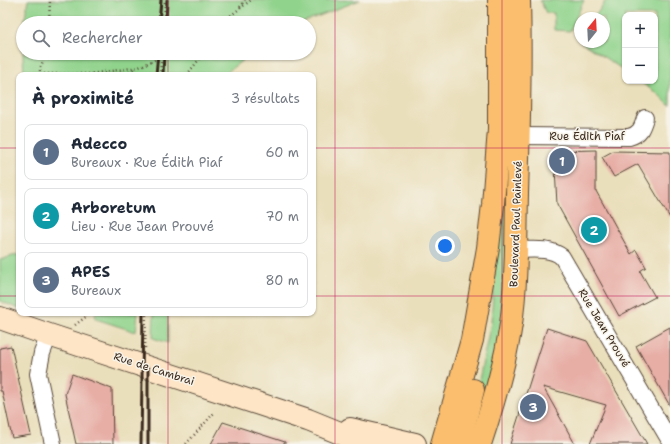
<!DOCTYPE html>
<html lang="fr">
<meta charset="utf-8">
<style>
body{margin:0;font-family:"Shantell Sans",sans-serif;background:#f6f6f7;color:#1f2937}
.controls{position:absolute;right:12px;top:12px;display:grid;overflow:hidden;border-radius:8px;box-shadow:0 1px 3px #0004}
.controls button{width:36px;height:36px;display:grid;place-items:center;padding:0;border:0;border-bottom:1px solid #e0e1e3;background:#fff;color:#1f2937;font:20px sans-serif}
.compass{position:absolute;left:574px;top:12px;width:36px;height:36px;border-radius:50%;background:#fff;box-shadow:0 1px 3px #0004;rotate:18deg}
.you{position:absolute;left:445px;top:246px;width:14px;height:14px;margin:-10px;border:3px solid #fff;border-radius:50%;background:#1a73e8;box-shadow:0 0 0 6px #1a73e833}
.badge{display:grid;place-items:center;width:26px;height:26px;border-radius:50%;background:#d93025;color:#fff;font-size:13px;font-weight:700}
.pin{position:absolute;translate:-50% -50%;border:2px solid #fff;box-shadow:0 1px 4px #0006}
.list{margin:0;padding:0;list-style:none}
h2{display:flex;justify-content:space-between;align-items:center;height:52px;margin:0;padding:0 16px;font-size:17px}
h2 small{font-size:13px;font-weight:400;color:#747a83}
.list li{display:grid;grid-template-columns:26px 1fr auto;gap:12px;align-items:center;box-sizing:border-box;height:56px;margin:0 8px 8px;padding:0 8px;border:1px solid #e0e1e3;border-radius:8px}
.list b{display:block;font-size:15px;white-space:nowrap}
.list p{margin:0;font-size:13px;white-space:nowrap;color:#747a83}
.list em{font-size:13px;font-style:normal;color:#747a83}
.icon{flex:none;width:22px;height:22px;fill:none;stroke:currentColor;stroke-width:2;stroke-linecap:round;stroke-linejoin:round}
.map{position:relative;flex:none;width:670px;height:444px;overflow:hidden}
.search{position:absolute;background:#fff;box-shadow:0 1px 3px #0004;left:16px;top:16px;width:300px;height:44px;display:flex;align-items:center;gap:10px;box-sizing:border-box;padding:0 14px;border-radius:22px;color:#747a83;font-size:15px}
.panel{position:absolute;background:#fff;box-shadow:0 1px 3px #0004;left:16px;top:72px;width:300px;height:244px;border-radius:8px}
.map>svg:first-child{display:block}
.green{fill:#90d38c;stroke:#667e55}
.building{fill:#e7aea6}
.lines{fill:none;stroke-linecap:round;stroke-linejoin:round}
.street-casing{stroke:#554536;stroke-width:18}
.secondary-casing{stroke:#554536;stroke-width:24}
.primary-casing{stroke:#554536;stroke-width:24}
.path{stroke:#554536;stroke-width:2.5;stroke-dasharray:1 3;stroke-linecap:butt}
.street{stroke:#fff;stroke-width:16}
.secondary{stroke:#fde5c5;stroke-width:22}
.primary{stroke:#fabe6e;stroke-width:22}
.rail{stroke:#3b2a1e;stroke-width:3}
.grid{fill:none;stroke:#c2185b;stroke-width:1;stroke-opacity:0.55}
.labels{text-anchor:middle;dominant-baseline:central;stroke-width:3;stroke-linejoin:round;paint-order:stroke}
.street-label{font-size:11px;fill:#3b2a1e;stroke:#f7f3e8}
</style>
<div class="map">
<svg width="670" height="444" viewBox="0 0 670 444">
<rect width="100%" height="100%" fill="#f7f3e8"/>
<filter id="ink" filterUnits="userSpaceOnUse"><feTurbulence type="fractalNoise" baseFrequency=".025" numOctaves="2"/><feDisplacementMap in="SourceGraphic" scale="8" xChannelSelector="R" yChannelSelector="G"/><feConvolveMatrix kernelMatrix="1 2 1 2 8 2 1 2 1" color-interpolation-filters="sRGB"/></filter>
<filter id="wash" filterUnits="userSpaceOnUse"><feTurbulence type="fractalNoise" baseFrequency=".012" numOctaves="4" result="noise"/><feDisplacementMap in="SourceGraphic" scale="16" xChannelSelector="R" yChannelSelector="G"/><feGaussianBlur stdDeviation="0.9" result="paint"/><feColorMatrix in="noise" values="0 0 0 0 0 0 0 0 0 0 0 0 0 0 0 0 0 1.4 0 .05"/><feComposite in="paint" operator="in"/></filter>
<g filter="url(#wash)">
<rect width="100%" height="100%" fill="#eadfbb"/>
<g class="green">
<path d="M28 0H360L301 23H24Z"/>
<path d="M540 0H584L570 31 554 30V13H546Z"/>
<path d="M606 0H670V106L658 94 639 81H655V15H625V71L581 42H604V18H594Z"/>
<path d="M23 30V53H252L223 75H24L22 38Z"/>
<path d="M511 137 503 324 479 422 471 419 491 322 501 188Z"/>
<path d="M19 254V309L0 301V260Z"/>
<path d="M95 313H138L136 332 96 319Z"/>
<path d="M154 313H168V343L153 338Z"/>
</g>
<g id="blocks">
<g class="building">
<path d="M596 150V191L631 254 636 250 646 267 640 271 655 297 619 316 557 204 554 151Z"/>
<path d="M613 151 670 152V218L638 164 614 177 602 157Z"/>
<path d="M670 327V406L636 346Z"/>
<path d="M547 328 587 341 647 444H590L606 405 543 387 575 444H510Z"/>
<path d="M11 346 31 435 12 438 2 391H0V348Z"/>
<path d="M72 374 112 389 113 444H76L65 394Z"/>
<path d="M223 422 285 442V444H211Z"/>
</g>
</g>
</g>
<g filter="url(#ink)">
<use href="#blocks" fill-opacity="0" stroke="#554536" stroke-width="1"/>
<g class="lines">
<g class="street-casing">
<g id="street">
<path d="M519 136 629 137C640 134 642 128 645 118"/>
<path d="M516 250C531 250 550 247 562 257L670 441"/>
<path d="M49 335 42 353 38 374 53 444"/>
</g>
</g>
<g class="secondary-casing">
<g id="secondary">
<path d="M0 318 49 335 308 420 367 444"/>
<path d="M350 429 415 444"/>
</g>
</g>
<g class="primary-casing">
<g id="primary">
<path d="M442 444 472 340 488 248 493 204 499 130V0"/>
<path d="M459 444 473 390"/>
<path d="M480 444C493 405 505 365 511 324 517 281 516 237 517 194 519 129 521 65 519 0"/>
</g>
</g>
<g class="path">
<path d="M240 7 245 0"/>
<path d="M49 23 50 0"/>
<path d="M164 23 165 0"/>
<path d="M221 23 251 0"/>
<path d="M227 23 234 14"/>
<path d="M40 74H89L139 67 170 53"/>
<path d="M40 75V69L46 53"/>
<path d="M122 75 136 68"/>
<path d="M160 75 162 53"/>
<path d="M187 75 204 53"/>
<path d="M75 325 87 316 86 313"/>
<path d="M145 348 146 313"/>
<path d="M186 444 214 413"/>
</g>
<use href="#street" class="street"/>
<use href="#secondary" class="secondary"/>
<use href="#primary" class="primary"/>
<g class="rail">
<path d="M159 23 161 0"/>
<path d="M166 23 167 0"/>
<path d="M156 75 158 53"/>
<path d="M163 75 164 53"/>
<path d="M141 444 143 313"/>
<path d="M148 444V368"/>
</g>
</g>
</g>
<path class="grid" d="M168 0V23M335 0V444M502 0V444M168 53V75M0 148H19M313 148H670M0 296H19M313 296H670M168 313V444"/>
<g class="labels">
<g class="street-label">
<text x="587" y="136">Rue Édith Piaf</text>
<text transform="translate(516 224) rotate(-88)">Boulevard Paul Painlevé</text>
<text transform="translate(604 328) rotate(59)">Rue Jean Prouvé</text>
<text transform="translate(154 369) rotate(18)">Rue de Cambrai</text>
</g>
</g>
</svg>
<div class="controls">
<button>+</button>
<button>−</button>
</div>
<svg class="compass" viewBox="-18 -18 36 36"><path d="M0-13l5 13h-10z" fill="#e53935"/><path d="M0 13l5-13h-10z" fill="#747a83"/></svg>
<div class="you"></div>
<div class="pin badge" style="left:562px;top:161px;background:#5c6f8a">1</div>
<div class="pin badge" style="left:594px;top:230px;background:#0f9aa8">2</div>
<div class="pin badge" style="left:533px;top:407px;background:#5c6f8a">3</div>
<div class="search"><svg class="icon" aria-label="search" viewBox="0 0 24 24"><circle cx="10" cy="10" r="6"/><path d="M15 15l6 6"/></svg>Rechercher</div>
<section class="panel">
<h2>À proximité<small>3 résultats</small></h2>
<ul class="list">
<li><span class="badge" style="background:#5c6f8a">1</span><div><b>Adecco</b><p>Bureaux · Rue Édith Piaf</p></div><em>60 m</em></li>
<li><span class="badge" style="background:#0f9aa8">2</span><div><b>Arboretum</b><p>Lieu · Rue Jean Prouvé</p></div><em>70 m</em></li>
<li><span class="badge" style="background:#5c6f8a">3</span><div><b>APES</b><p>Bureaux</p></div><em>80 m</em></li>
</ul>
</section>
</div>
